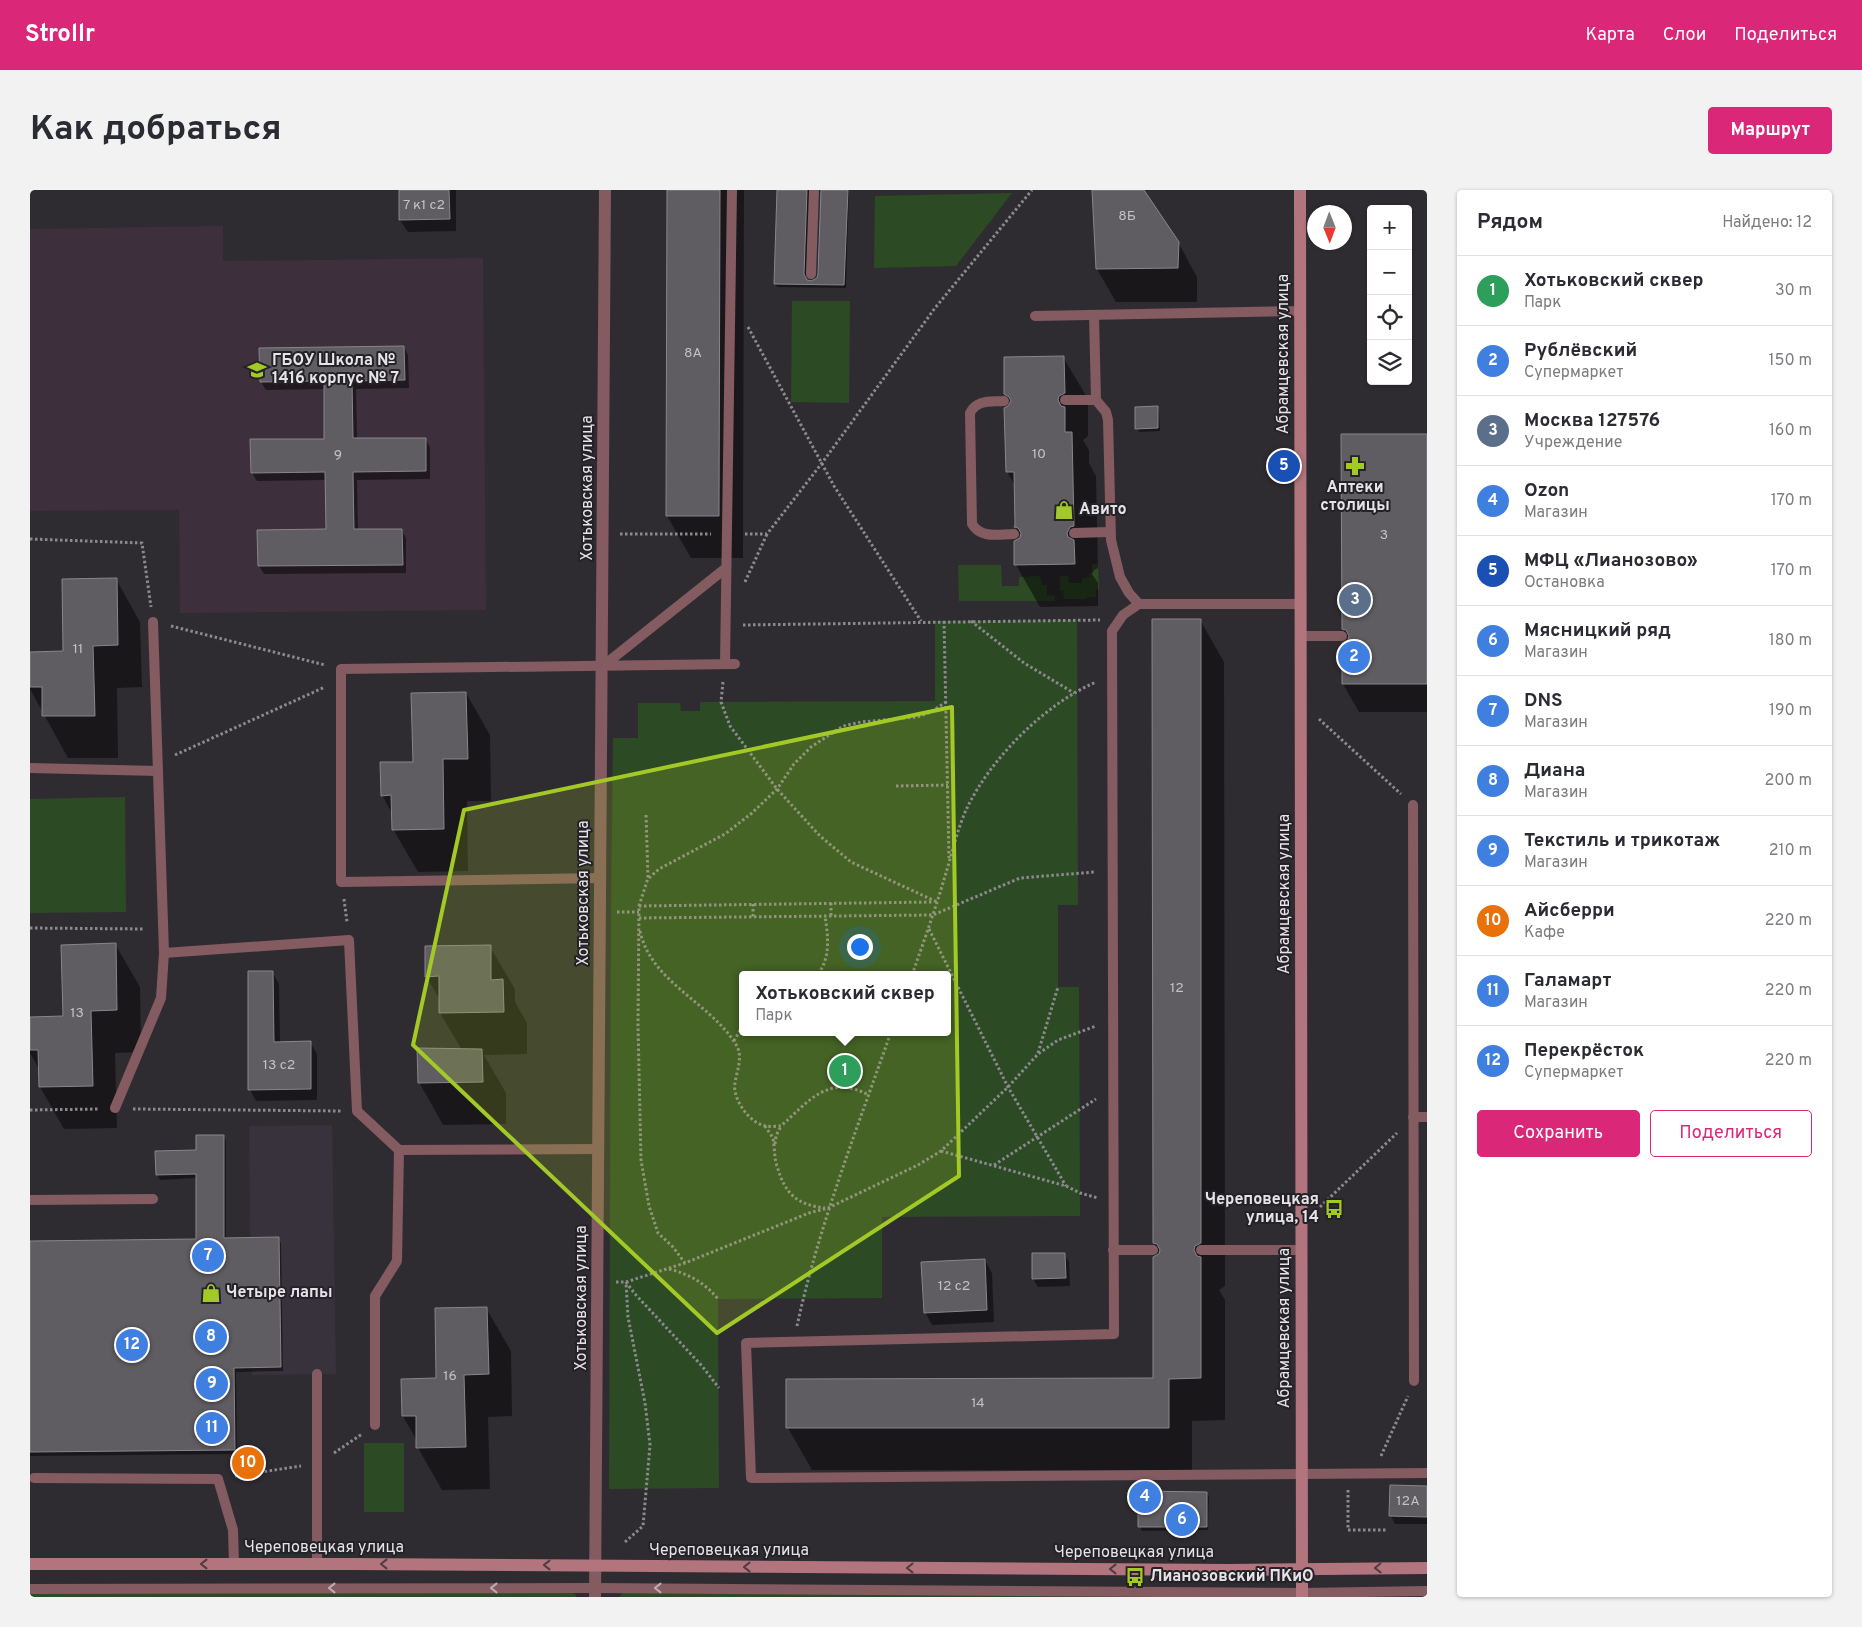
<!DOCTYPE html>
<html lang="ru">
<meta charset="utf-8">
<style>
body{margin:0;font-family:Overpass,sans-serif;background:#f2f2f3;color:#2b2b33}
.controls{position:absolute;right:15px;top:15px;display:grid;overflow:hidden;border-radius:5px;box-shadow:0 1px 4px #0004}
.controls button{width:45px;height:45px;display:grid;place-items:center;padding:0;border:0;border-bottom:1px solid #e1e1e2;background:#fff;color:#2b2b33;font:25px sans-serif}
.compass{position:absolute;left:1277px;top:15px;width:45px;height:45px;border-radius:50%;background:#fff;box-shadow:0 1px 4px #0004;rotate:179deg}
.you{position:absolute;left:829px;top:756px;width:18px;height:18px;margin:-12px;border:4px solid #fff;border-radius:50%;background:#1a73e8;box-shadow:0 0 0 8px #1a73e833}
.badge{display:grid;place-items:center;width:32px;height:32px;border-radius:50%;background:#db2777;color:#fff;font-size:16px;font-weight:700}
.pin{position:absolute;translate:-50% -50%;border:2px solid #fff;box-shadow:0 1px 5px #0006}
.popup{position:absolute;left:709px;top:781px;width:212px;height:65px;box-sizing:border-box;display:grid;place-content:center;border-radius:5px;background:#fff;filter:drop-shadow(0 1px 4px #0005);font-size:16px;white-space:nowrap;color:#7c7c81}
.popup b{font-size:19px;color:#2b2b33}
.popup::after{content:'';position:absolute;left:50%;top:100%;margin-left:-10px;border:10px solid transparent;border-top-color:#fff}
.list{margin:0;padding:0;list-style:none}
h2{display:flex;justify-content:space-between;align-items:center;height:65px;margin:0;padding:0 20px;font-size:21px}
h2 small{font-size:16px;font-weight:400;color:#7c7c81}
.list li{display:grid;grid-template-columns:32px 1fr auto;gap:15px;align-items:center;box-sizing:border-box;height:70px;padding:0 20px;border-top:1px solid #e1e1e2}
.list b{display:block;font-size:19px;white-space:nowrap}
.list p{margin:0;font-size:16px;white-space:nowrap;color:#7c7c81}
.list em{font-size:16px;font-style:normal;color:#7c7c81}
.actions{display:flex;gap:10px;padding:15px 20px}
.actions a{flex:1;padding:11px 0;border:1px solid #db2777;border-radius:5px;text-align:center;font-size:18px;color:#db2777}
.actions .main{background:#db2777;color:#fff}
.icon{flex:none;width:28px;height:28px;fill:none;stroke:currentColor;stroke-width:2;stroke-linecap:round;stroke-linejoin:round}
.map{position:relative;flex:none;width:1397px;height:1407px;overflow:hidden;border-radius:5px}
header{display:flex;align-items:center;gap:30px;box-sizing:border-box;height:70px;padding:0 25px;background:#db2777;color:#fff}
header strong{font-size:24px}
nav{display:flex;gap:28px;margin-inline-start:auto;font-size:18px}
.intro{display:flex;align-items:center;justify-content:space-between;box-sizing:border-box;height:120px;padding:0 30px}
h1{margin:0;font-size:35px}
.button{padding:12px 22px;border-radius:5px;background:#db2777;color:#fff;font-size:18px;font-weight:700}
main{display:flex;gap:30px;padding:0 30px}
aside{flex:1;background:#fff;border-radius:5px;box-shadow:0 1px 4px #0004}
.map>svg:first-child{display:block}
.built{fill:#38323d}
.education{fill:#3e2f3c}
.green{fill:#2c4a24;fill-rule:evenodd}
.shadow{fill:#0007}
.building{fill:#5f5c62;stroke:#89858c}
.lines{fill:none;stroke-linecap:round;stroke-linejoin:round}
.path{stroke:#8d8a8f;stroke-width:3;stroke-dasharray:2.5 2.5;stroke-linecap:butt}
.lane{stroke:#835b60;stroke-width:10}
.street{stroke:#835b60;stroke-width:12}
.secondary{stroke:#b2747d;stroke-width:12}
.oneway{stroke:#4f3b41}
.oneway2{stroke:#beadb1}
.marked{fill:#a3c927;fill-opacity:0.2;stroke:#a3c927;stroke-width:4;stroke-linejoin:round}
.labels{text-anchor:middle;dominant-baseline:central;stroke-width:4;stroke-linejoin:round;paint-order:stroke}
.number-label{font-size:14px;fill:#c4c1c6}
.street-label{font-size:16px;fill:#e5e3e7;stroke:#252227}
.poi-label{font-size:16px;font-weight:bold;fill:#e5e3e7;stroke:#252227;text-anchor:start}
</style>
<header>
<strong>Strollr</strong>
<nav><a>Карта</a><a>Слои</a><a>Поделиться</a></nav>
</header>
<div class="intro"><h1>Как добраться</h1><a class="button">Маршрут</a></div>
<main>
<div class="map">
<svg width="1397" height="1407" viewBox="0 0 1397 1407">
<rect width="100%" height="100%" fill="#2f2c31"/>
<path class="built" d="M302 935 306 1184 222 1185 219 936Z"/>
<path class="education" d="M193 36V71L453 68 456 420 150 423 149 320 0 321V39Z"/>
<g class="green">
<path d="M982 3 926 76 844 78 845 6Z"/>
<path d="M762 111H820L819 213 761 212Z"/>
<path d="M1062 374H1068L1069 399H1066V407H1057V409H1034L1033 401H1030V386H1038L1039 393H1052V389L1060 387V383H1062Z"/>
<path d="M928 375H971L972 396H989V387L1010 386 1012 395H1017V405L1025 406V411H929Z"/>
<path d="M1047 430 1048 715H1028V797H1049L1050 1026 852 1027V1108L688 1109 689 1298 579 1299 581 722 583 548H608V513H650L651 521H670V512L905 511V431ZM712 785H918V842H712Z"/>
<path d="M95 607 96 722 0 723V609Z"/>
<rect x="334" y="1253" width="40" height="69"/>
<path d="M598 1397 1233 1407H589Z"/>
<path d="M538 1399 546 1405V1407H0V1400Z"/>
</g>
<g class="shadow">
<path d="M370 0H426V41L378 42 370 30Z"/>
<path d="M638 0H714L713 368H661L637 326Z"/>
<path d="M748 0H780L776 89 781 92 788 89 789 84 792 0H819L816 98 747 97 745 93Z"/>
<path d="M1064 0H1112L1148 52 1167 87V112H1086L1067 79Z"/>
<path d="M374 157 378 165 379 198 326 199 327 250 395 249 400 257V289L327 290 328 341 371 340 376 348V383L234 384 229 376 297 341 296 290 227 291 222 283 296 250 295 199 236 200 231 192Z"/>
<path d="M1033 167 1058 209V246L1053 250 1059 260V273L1066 286 1068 378 1064 380 1062 384 1068 393V416L1010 417 986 375 991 347 985 337 986 297 977 282 981 213 975 204Z"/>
<path d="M1127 218 1129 221 1130 241 1109 242 1107 238Z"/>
<path d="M1397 245V522H1329L1313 494 1319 449 1313 439Z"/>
<path d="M86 389 110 432 112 497 87 498 88 568H38L0 499V463L34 462Z"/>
<path d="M1170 430 1194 472 1195 1096 1189 1100 1195 1110V1230L1162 1231V1280H782L758 1238 1124 1190 1130 1063 1124 1053Z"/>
<path d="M436 503 460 545 461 611H437L438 681 388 682 363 639V625L352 605 384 573Z"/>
<path d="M85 754 110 797 111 862 85 863 87 938 34 939 10 897 9 879 0 863V828L34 827Z"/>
<path d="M460 757 485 799V812L497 833V864L454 865 476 903V934L413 935 389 892 432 860 410 823V810L396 786Z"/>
<path d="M242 782 249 794 250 853 280 852 287 864V910L226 911 220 900Z"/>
<path d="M194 946 196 951V1049L248 1048 251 1053 253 1181 206 1182 207 1264 0 1266V1052L167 1050V988L130 990 127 985 126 962 167 961Z"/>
<path d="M1034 1064 1039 1072 1040 1096 1008 1097 1003 1089Z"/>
<path d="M955 1070 962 1083 964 1132 902 1135 895 1122Z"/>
<path d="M456 1118 481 1161 482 1226 458 1227 460 1299 412 1300 388 1258 387 1251 373 1226 372 1190 408 1189Z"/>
<path d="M1397 1297V1334H1365L1361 1326Z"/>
<path d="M1176 1303 1179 1306 1178 1340 1112 1341 1110 1337Z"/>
</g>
<g class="building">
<path d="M369 0H419L420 29 369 30Z"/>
<path d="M637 0H690L689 326H636Z"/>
<path d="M747 0H777L774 84 777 90 781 91 787 88 788 84 791 0H818L814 95 744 94Z"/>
<path d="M1062 0H1114L1149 52 1148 78 1066 79Z"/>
<path d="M374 156 375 190 322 191 323 248H396V281L323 282 324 339H372L373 375 228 376 227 340 296 339 295 282 221 283 220 249H294V191L230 192 229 158Z"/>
<path d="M1034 166 1035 203 1029 206 1028 210 1031 216 1035 217V242H1042L1044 336 1040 337 1037 343 1038 347 1044 350 1045 374 984 375V351L990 348 991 343 988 338 984 337 985 335 984 282H976L974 218 978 216 981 211 979 207 974 204V167Z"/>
<path d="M1128 216V238L1105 239V217Z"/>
<path d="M1311 244H1397V494H1312V453L1318 450 1319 446 1316 440 1312 439Z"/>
<path d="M87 388 88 455 63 456 65 526H12V497H0V462L33 461 32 389Z"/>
<path d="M1122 429H1171V1053L1165 1056 1164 1060 1167 1066 1171 1067V1188L1139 1189V1238H756V1189L1123 1188V1067L1129 1064 1130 1060 1127 1054 1123 1053Z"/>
<path d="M436 502 438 569H413L414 639 362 640 361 605 351 606 350 572H383L381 503Z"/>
<path d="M86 753 87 820 61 821 63 896 9 897 8 860H0V827L33 826 31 755Z"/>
<path d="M461 755V790L473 789 474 822 409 823V786L395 787V756Z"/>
<path d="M218 781H243L244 852 281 851V899L218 900Z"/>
<path d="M387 858 452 859 453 892 388 893Z"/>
<path d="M166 945H194V1048L249 1047 251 1177 204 1178 205 1260 0 1262V1051L166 1049V984L126 985 125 961 166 960Z"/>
<path d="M1002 1063H1035L1036 1088 1002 1089Z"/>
<path d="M955 1069 957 1120 894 1123 891 1072Z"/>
<path d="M457 1117 459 1184 434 1185 436 1257 386 1258V1226H372L371 1189 406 1188 405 1118Z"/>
<path d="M1360 1295 1397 1296V1327L1359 1326Z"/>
<path d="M1108 1301 1177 1302V1337H1108Z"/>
</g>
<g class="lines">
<g class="path">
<path d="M718 137 804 296 891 431"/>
<path d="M590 344H681"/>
<path d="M715 344H737L792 273 905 118 1002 0"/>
<path d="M0 349 112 353 121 417"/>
<path d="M715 392 737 344"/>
<path d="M914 431 919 668"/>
<path d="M941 431 994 473 1044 503"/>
<path d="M713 435 1070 430"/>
<path d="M141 436 295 475"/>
<path d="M693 492 691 512 700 536 747 599 790 646 821 672 907 712"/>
<path d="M1289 529 1371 604"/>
<path d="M145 565 295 497"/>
<path d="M866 596 918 595"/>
<path d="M616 625 618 688 609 716 608 836 611 970 619 1016 628 1043 643 1057 655 1073"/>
<path d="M619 688 629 679 695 644 722 623 747 599 764 574 781 557 813 536 831 532 887 527 901 522 916 512"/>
<path d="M314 709 317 732"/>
<path d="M801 713V726"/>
<path d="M723 714V727"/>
<path d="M609 716 904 712"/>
<path d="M587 722H609"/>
<path d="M609 728 903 725 990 688 1065 682"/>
<path d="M0 738 115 739"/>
<path d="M899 739 978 897 1036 996"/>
<path d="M610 741C621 792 679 812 705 853 714 866 707 879 705 893 702 909 720 934 736 936 741 937 747 936 751 936 780 910 798 884 839 905"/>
<path d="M788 784C801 767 798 746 795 726"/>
<path d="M882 785C894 751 906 717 916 683 922 663 928 637 937 618 961 568 1015 514 1066 492"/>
<path d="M704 851 712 837"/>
<path d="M1008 863 1028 797"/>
<path d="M103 919 311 921"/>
<path d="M0 920 69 919"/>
<path d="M735 936C737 940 742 945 743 949 745 958 744 968 747 976 755 1004 767 1015 795 1018"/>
<path d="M745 954 746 946 751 936"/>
<path d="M911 961 1036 996 1050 1003 1068 1008"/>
<path d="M964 975 1066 909"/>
<path d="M1290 1017 1367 943"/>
<path d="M639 1079C659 1084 675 1093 688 1109"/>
<path d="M586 1092H596L655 1073 779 1023 798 1018 888 975 911 961 978 897 1008 864 1028 850 1066 836"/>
<path d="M596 1092 605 1104 672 1176 689 1198"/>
<path d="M767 1136C789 1035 827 939 861 842"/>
<path d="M304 1263 332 1244"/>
<path d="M1351 1266 1378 1206"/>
<path d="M205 1286 271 1276"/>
<path d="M1318 1300V1340H1358"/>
<path d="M595 1352 613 1336 620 1255 615 1213 598 1127 596 1092"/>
</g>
<g class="lane">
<path d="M781 84 784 0"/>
<path d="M1064 125 1066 210 1076 222 1078 230 1081 350 1090 387 1099 403 1109 414"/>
<path d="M1005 126 1270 121"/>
<path d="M1035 210H1066"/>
<path d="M974 211C961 212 947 209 940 223L942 334C951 349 968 344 984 344"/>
<path d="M1044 343 1080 342"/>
<path d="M1271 414H1109L1093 425 1082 441 1084 1144 716 1153 721 1288 1397 1283"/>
<path d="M1271 446H1312"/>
<path d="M695 474 702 0"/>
<path d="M573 476 696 378"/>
<path d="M0 578 128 581"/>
<path d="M1383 615 1384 1191"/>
<path d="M571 688 311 692V479L705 474"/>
<path d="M134 763 319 750 327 921 369 960"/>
<path d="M85 918 131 808 134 763 123 432"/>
<path d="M1383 927H1397"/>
<path d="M0 1010 123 1009"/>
<path d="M1083 1060H1123"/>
<path d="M1171 1060H1271"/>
<path d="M287 1184V1374"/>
<path d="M345 1235V1106L367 1071 369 960 569 959"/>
<path d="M4 1288 188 1289 203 1340 204 1374"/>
<path d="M0 1399 565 1398 1272 1403 1397 1401"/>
</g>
<path class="street" d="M565 1407 575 0"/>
<g class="secondary">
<path d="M1270 0 1272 1407"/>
<path d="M0 1374H325L1199 1380 1397 1378"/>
</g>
</g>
<defs><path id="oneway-chevron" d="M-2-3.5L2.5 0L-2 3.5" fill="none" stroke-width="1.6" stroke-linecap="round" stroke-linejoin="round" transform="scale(1.25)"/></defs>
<g class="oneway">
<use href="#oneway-chevron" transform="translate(174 1374) rotate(-180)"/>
<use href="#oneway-chevron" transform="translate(354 1374) rotate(-180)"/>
<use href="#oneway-chevron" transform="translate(517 1375) rotate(-180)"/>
<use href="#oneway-chevron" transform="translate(717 1377) rotate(-180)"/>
<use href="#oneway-chevron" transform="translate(880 1378) rotate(-180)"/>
<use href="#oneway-chevron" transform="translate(1348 1378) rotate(179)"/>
<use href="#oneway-chevron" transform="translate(1083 1379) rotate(-180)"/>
</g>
<g class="oneway2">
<use href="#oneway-chevron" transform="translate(302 1398) rotate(180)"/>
<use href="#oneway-chevron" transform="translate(464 1398) rotate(180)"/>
<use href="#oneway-chevron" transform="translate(628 1398) rotate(-180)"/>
</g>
<path class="marked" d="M922 517 929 986 687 1143 383 855 434 620Z"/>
<defs>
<g id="school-bare" transform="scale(1.5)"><path d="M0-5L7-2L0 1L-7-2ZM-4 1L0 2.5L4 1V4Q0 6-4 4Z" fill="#a3c927" stroke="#252227" stroke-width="2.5" paint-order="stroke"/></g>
<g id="pharmacy-bare" transform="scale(1.5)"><path d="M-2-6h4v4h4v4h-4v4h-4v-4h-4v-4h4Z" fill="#a3c927" stroke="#252227" stroke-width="2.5" paint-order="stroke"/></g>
<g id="shop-bare" transform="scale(1.5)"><path d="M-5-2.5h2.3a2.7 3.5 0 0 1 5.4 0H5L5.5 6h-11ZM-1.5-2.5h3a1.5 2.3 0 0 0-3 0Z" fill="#a3c927" stroke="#252227" stroke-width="2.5" paint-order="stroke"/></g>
<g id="bus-bare" transform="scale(1.5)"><path d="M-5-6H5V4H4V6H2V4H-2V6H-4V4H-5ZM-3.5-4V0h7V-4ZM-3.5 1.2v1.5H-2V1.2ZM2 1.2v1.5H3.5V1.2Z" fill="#a3c927" stroke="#252227" stroke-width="2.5" paint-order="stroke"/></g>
</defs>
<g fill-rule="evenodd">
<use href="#school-bare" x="227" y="180"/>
<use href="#pharmacy-bare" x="1325" y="276"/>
<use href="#shop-bare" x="1034" y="320"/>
<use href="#bus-bare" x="1304" y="1019"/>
<use href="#shop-bare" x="181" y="1103"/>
<use href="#bus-bare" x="1105" y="1387"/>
</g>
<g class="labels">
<g class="number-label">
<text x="394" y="15">7 к1 с2</text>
<text x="1097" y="26">8Б</text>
<text x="663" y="163">8А</text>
<text x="1009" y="264">10</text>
<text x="308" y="265">9</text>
<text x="1354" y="345">3</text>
<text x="48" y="459">11</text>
<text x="1147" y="798">12</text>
<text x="47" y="823">13</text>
<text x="249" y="875">13 с2</text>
<text x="924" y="1096">12 с2</text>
<text x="420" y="1186">16</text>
<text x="948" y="1213">14</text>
<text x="1378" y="1311">12А</text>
</g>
<g class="street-label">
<text transform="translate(1254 164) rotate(-90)">Абрамцевская улица</text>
<text transform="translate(558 298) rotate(-90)">Хотьковская улица</text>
<text transform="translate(554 703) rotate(-90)">Хотьковская улица</text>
<text transform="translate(1255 704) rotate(-90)">Абрамцевская улица</text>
<text transform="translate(552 1108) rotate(-90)">Хотьковская улица</text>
<text transform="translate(1255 1138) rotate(-90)">Абрамцевская улица</text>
<text x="294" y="1358">Череповецкая улица</text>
<text x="699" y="1361">Череповецкая улица</text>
<text x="1104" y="1363">Череповецкая улица</text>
</g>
<g class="poi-label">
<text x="242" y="171">ГБОУ Школа №<tspan x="242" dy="18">1416 корпус № 7</tspan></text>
<text x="1325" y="298" text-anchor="middle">Аптеки<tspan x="1325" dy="18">столицы</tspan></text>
<text x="1049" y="320">Авито</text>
<text x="1289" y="1010" text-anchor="end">Череповецкая<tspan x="1289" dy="18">улица, 14</tspan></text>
<text x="196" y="1103">Четыре лапы</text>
<text x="1120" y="1387">Лианозовский ПКиО</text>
</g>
</g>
</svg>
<div class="controls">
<button>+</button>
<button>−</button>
<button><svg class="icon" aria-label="locate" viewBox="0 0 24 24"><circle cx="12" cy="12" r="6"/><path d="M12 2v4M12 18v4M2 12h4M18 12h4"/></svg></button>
<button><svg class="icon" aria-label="layers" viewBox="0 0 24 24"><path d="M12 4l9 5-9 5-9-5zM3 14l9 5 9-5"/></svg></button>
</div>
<svg class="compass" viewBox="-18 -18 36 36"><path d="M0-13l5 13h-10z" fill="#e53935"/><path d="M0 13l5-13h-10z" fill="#7c7c81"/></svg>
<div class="you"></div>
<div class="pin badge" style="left:815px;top:881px;background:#2e9e5b">1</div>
<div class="popup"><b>Хотьковский сквер</b>Парк</div>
<div class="pin badge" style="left:1324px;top:467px;background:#3f7fe0">2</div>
<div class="pin badge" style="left:1325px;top:410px;background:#5c6f8a">3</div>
<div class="pin badge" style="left:1115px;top:1307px;background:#3f7fe0">4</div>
<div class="pin badge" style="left:1254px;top:276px;background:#1a4fb4">5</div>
<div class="pin badge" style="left:1152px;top:1330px;background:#3f7fe0">6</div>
<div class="pin badge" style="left:178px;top:1066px;background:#3f7fe0">7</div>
<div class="pin badge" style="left:181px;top:1147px;background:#3f7fe0">8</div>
<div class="pin badge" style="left:182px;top:1194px;background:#3f7fe0">9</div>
<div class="pin badge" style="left:218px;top:1273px;background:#e8710a">10</div>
<div class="pin badge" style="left:182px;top:1238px;background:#3f7fe0">11</div>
<div class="pin badge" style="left:102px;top:1155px;background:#3f7fe0">12</div>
</div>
<aside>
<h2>Рядом<small>Найдено: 12</small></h2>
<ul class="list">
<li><span class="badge" style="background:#2e9e5b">1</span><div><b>Хотьковский сквер</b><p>Парк</p></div><em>30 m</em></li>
<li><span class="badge" style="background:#3f7fe0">2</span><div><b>Рублёвский</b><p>Супермаркет</p></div><em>150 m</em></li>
<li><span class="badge" style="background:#5c6f8a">3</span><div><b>Москва 127576</b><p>Учреждение</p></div><em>160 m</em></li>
<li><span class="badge" style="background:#3f7fe0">4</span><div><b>Ozon</b><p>Магазин</p></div><em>170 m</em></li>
<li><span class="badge" style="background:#1a4fb4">5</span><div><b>МФЦ «Лианозово»</b><p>Остановка</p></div><em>170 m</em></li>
<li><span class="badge" style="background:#3f7fe0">6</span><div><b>Мясницкий ряд</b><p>Магазин</p></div><em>180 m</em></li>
<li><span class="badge" style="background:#3f7fe0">7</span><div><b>DNS</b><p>Магазин</p></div><em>190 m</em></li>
<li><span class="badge" style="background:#3f7fe0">8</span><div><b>Диана</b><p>Магазин</p></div><em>200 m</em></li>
<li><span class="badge" style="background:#3f7fe0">9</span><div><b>Текстиль и трикотаж</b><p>Магазин</p></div><em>210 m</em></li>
<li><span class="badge" style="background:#e8710a">10</span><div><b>Айсберри</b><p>Кафе</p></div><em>220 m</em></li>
<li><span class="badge" style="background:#3f7fe0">11</span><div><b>Галамарт</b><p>Магазин</p></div><em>220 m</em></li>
<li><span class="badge" style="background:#3f7fe0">12</span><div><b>Перекрёсток</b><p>Супермаркет</p></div><em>220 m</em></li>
</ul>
<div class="actions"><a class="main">Сохранить</a><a>Поделиться</a></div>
</aside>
</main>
